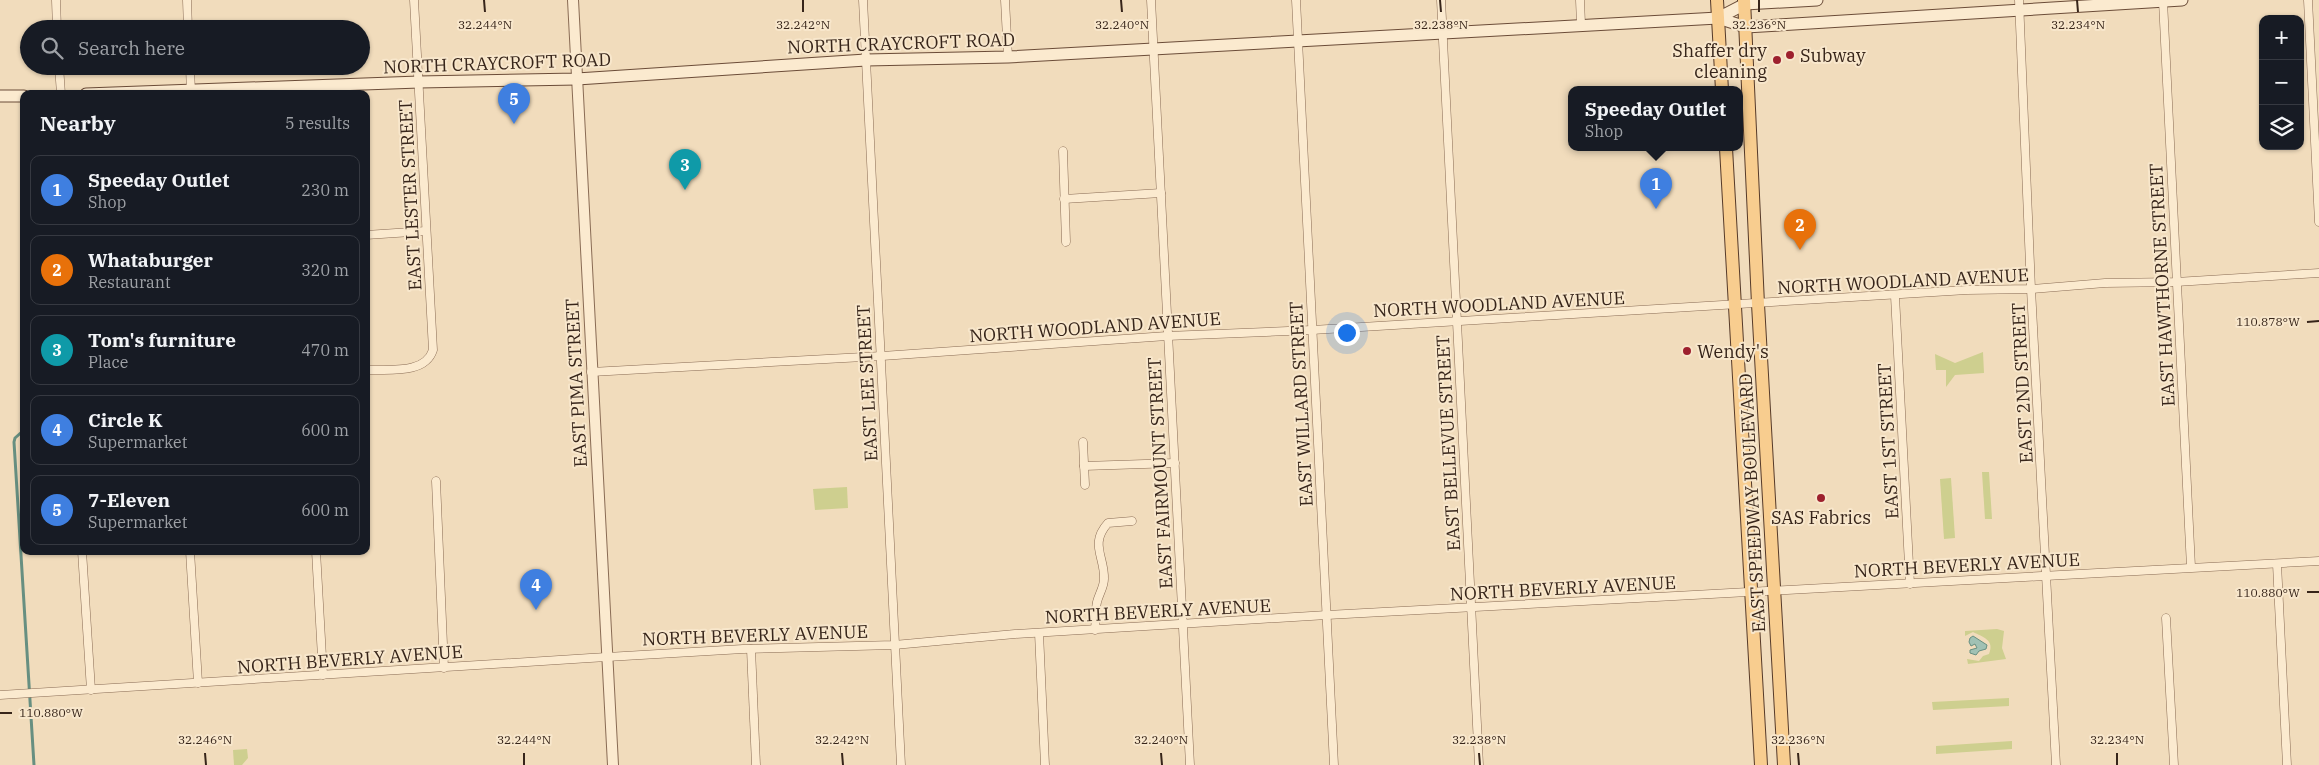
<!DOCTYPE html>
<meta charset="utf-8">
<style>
body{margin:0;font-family:"IBM Plex Serif",serif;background:#242831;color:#f1f3f6}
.controls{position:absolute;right:15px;top:15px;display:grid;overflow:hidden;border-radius:10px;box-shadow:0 1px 4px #0004}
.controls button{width:45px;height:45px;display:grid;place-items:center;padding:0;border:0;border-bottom:1px solid #363941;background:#171b24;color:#f1f3f6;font:25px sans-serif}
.you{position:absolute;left:1346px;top:332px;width:18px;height:18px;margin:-12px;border:4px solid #fff;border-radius:50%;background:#1a73e8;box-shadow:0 0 0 8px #1a73e833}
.badge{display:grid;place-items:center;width:32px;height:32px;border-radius:50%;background:#8c9099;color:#fff;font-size:16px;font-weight:700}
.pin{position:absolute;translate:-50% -41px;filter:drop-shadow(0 1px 2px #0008)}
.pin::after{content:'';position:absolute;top:26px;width:18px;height:15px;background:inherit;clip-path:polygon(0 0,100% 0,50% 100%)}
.popup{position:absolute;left:1568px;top:86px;width:175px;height:65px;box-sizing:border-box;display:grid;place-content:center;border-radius:10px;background:#171b24;filter:drop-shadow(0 1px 4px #0005);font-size:16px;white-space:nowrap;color:#9ea1a6}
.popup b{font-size:19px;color:#f1f3f6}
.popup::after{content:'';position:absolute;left:50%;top:100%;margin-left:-10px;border:10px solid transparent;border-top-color:#171b24}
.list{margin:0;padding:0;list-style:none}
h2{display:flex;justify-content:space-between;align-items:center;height:65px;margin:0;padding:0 20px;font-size:21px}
h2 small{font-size:16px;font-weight:400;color:#9ea1a6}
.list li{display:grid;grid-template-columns:32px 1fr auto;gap:15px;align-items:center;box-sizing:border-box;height:70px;margin:0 10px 10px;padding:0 10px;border:1px solid #363941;border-radius:10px}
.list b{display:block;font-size:19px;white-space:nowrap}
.list p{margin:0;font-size:16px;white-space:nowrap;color:#9ea1a6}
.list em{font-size:16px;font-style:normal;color:#9ea1a6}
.icon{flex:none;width:28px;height:28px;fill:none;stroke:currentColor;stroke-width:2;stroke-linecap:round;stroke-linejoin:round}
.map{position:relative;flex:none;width:2319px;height:765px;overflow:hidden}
.search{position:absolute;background:#171b24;box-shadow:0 1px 4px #0004;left:20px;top:20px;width:350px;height:55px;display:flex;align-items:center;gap:12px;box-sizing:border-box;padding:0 18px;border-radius:28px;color:#9ea1a6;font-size:19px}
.panel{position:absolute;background:#171b24;box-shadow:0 1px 4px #0004;left:20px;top:90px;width:350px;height:465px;border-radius:10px}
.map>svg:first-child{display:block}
.green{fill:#cecf8f}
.water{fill:#a0c1b4;stroke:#678f81}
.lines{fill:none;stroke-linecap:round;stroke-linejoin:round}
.stream{stroke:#678f81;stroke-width:3}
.minor-casing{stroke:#896b54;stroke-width:9}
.tertiary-casing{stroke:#896b54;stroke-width:12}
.secondary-casing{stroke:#6b4c38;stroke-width:13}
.primary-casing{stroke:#563a29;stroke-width:14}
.minor{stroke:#fbeacf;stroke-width:8}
.tertiary{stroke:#fbeacf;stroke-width:10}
.secondary{stroke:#fbeacf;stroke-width:11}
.primary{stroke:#f8cd8f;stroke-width:12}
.ticks{fill:none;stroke:#37251a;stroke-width:2}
.poi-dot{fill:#9d202d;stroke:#f8e7cc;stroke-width:2}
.labels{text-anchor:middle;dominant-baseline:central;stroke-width:4;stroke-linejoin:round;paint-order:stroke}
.street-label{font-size:18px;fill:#37251a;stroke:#f8e7cc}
.poi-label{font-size:18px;fill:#37251a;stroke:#f8e7cc;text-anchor:start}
.ticks-label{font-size:12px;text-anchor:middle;fill:#37251a;stroke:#f8e7cc;stroke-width:4;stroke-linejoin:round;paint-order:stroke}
</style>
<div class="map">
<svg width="2319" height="765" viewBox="0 0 2319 765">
<rect width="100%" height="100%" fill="#f1dcbc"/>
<g class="green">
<path d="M1983 352 1984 373 1955 375 1946 387V370H1936L1935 354 1955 363Z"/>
<path d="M1982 472H1989L1992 519H1985Z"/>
<path d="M1951 478 1955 538 1944 539 1940 479Z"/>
<path d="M847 487 848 508 815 510 813 489Z"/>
<path d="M1997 629 2004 631 2002 648 2006 659 1968 664 1967 659 1979 661 1983 656 1989 654C1995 640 1983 637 1973 632L1965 636V631Z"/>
<path d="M2009 698V706L1933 710 1932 702Z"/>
<path d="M2012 741V749L1936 754V746Z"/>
<path d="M247 749 248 758 242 765H234L233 750Z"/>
</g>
<path class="water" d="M1973 636 1987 645 1986 649 1979 651 1976 655 1970 653V650L1977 648 1975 644 1971 646 1969 642 1970 638Z"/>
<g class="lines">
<path class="stream" d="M24 430 15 438 14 442 34 765"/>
<g class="minor-casing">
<g id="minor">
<path d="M56 0 57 29"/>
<path d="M187 0 188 29"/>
<path d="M863 0 901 765"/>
<path d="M1005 0 1008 57"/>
<path d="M1151 0 1190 765"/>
<path d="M1296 0 1334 765"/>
<path d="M1441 0 1479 765"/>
<path d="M1580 0 1581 24"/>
<path d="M2019 0 2031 289 2056 765"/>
<path d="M2308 0 2319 222"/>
<path d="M2163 1 2191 567"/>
<path d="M59 66 61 94"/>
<path d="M190 66 191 94"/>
<path d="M1063 151 1066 242"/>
<path d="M1064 199 1161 193"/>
<path d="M366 235 426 231"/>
<path d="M1895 296 1910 584"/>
<path d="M366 370C388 369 425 375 433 350L414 0"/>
<path d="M591 372 882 356 1167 336 1312 330 1967 290 2031 289 2105 283 2176 282 2319 273"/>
<path d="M1083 442 1085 485"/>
<path d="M1084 466 1175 463"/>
<path d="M436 481 444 668"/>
<path d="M82 551 91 690"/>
<path d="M190 551 198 683"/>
<path d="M316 551 323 675"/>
<path d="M2277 564 2287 765"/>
<path d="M2166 618 2174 765"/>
<path d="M1095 630C1096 621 1095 611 1097 602 1099 594 1104 587 1104 579 1105 557 1089 544 1108 523L1132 521"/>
<path d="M1039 633 1045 765"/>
<path d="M751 649 756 765"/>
<path d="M0 695 590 658 743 649 894 645 1015 634 1327 615 2319 561"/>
</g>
</g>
<g class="tertiary-casing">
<path id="tertiary" d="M573 0 613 765"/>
</g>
<g class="secondary-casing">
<g id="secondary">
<path d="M1718 18 1745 4 1817 0"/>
<path d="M86 94 419 82 577 79 866 60 1008 57 1718 18 1746 27 2182 0"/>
<path d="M0 96H24"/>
</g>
</g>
<g class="primary-casing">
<g id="primary">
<path d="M1717 0 1722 90"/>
<path d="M1744 0 1758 304 1784 765"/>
<path d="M1726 148 1761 765"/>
</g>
</g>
<use href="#minor" class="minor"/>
<use href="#tertiary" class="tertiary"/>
<use href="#secondary" class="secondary"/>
<use href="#primary" class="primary"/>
</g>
<path class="ticks" d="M484 0 485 12M803 0V12M1121 0 1122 12M1440 0 1441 12M1759 0V12M2077 0 2078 12M2307 322 2319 321M2307 592H2319M0 713H12M205 753 206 765M524 753V765M842 753 843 765M1161 753 1162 765M1479 753 1480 765M1798 753 1799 765M2117 753V765"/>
<g class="poi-dot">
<circle cx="1790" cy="55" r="5"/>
<circle cx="1777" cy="60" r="5"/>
<circle cx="1687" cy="351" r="5"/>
<circle cx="1821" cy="498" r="5"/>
</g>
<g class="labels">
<g class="street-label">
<text transform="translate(901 43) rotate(-2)">NORTH CRAYCROFT ROAD</text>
<text transform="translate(497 63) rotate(-2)">NORTH CRAYCROFT ROAD</text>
<text transform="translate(410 195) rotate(-93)">EAST LESTER STREET</text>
<text transform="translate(1903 281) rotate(-3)">NORTH WOODLAND AVENUE</text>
<text transform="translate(2162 285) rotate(-93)">EAST HAWTHORNE STREET</text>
<text transform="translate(1499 304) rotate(-3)">NORTH WOODLAND AVENUE</text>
<text transform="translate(1095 327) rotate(-4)">NORTH WOODLAND AVENUE</text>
<text transform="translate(576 383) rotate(-93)">EAST PIMA STREET</text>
<text transform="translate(867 383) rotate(-93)">EAST LEE STREET</text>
<text transform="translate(2022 383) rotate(-93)">EAST 2ND STREET</text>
<text transform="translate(1301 404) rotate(-93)">EAST WILLARD STREET</text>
<text transform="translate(1888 441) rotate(-93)">EAST 1ST STREET</text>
<text transform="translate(1448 443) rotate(-93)">EAST BELLEVUE STREET</text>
<text transform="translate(1160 473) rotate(-93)">EAST FAIRMOUNT STREET</text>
<text transform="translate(1752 503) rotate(-93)">EAST SPEEDWAY BOULEVARD</text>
<text transform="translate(1967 565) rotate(-3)">NORTH BEVERLY AVENUE</text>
<text transform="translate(1563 588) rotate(-3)">NORTH BEVERLY AVENUE</text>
<text transform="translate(1158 611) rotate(-3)">NORTH BEVERLY AVENUE</text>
<text transform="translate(755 635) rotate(-2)">NORTH BEVERLY AVENUE</text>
<text transform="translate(350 659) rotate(-4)">NORTH BEVERLY AVENUE</text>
</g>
<g class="poi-label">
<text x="1767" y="50" text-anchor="end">Shaffer dry<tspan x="1767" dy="21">cleaning</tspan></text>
<text x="1800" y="55">Subway</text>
<text x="1697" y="351">Wendy's</text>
<text x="1821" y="517" text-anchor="middle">SAS Fabrics</text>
</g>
</g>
<g class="ticks-label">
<text x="485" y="29">32.244°N</text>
<text x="803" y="29">32.242°N</text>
<text x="1122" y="29">32.240°N</text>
<text x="1441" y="29">32.238°N</text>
<text x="1759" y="29">32.236°N</text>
<text x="2078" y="29">32.234°N</text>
<text x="2268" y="326">110.878°W</text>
<text x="2268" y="597">110.880°W</text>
<text x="51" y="717">110.880°W</text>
<text x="205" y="744">32.246°N</text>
<text x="524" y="744">32.244°N</text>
<text x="842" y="744">32.242°N</text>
<text x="1161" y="744">32.240°N</text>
<text x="1479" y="744">32.238°N</text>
<text x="1798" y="744">32.236°N</text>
<text x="2117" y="744">32.234°N</text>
</g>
</svg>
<div class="controls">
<button>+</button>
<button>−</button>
<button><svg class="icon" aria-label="layers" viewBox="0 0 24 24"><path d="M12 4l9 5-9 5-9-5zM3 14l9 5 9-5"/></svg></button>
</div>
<div class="you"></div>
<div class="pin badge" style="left:1656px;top:209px;background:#3f7fe0">1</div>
<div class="popup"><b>Speeday Outlet</b>Shop</div>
<div class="pin badge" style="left:1800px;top:250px;background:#e8710a">2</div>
<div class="pin badge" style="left:685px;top:190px;background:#0f9aa8">3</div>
<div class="pin badge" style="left:536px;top:610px;background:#3f7fe0">4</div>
<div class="pin badge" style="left:514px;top:124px;background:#3f7fe0">5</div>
<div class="search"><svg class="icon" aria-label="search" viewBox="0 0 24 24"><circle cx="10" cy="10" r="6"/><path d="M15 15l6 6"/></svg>Search here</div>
<section class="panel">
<h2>Nearby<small>5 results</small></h2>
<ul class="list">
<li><span class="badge" style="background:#3f7fe0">1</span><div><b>Speeday Outlet</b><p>Shop</p></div><em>230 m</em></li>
<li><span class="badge" style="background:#e8710a">2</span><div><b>Whataburger</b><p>Restaurant</p></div><em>320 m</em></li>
<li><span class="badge" style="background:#0f9aa8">3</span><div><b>Tom's furniture</b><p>Place</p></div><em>470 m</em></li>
<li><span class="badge" style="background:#3f7fe0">4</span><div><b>Circle K</b><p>Supermarket</p></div><em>600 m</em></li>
<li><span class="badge" style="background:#3f7fe0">5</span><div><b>7-Eleven</b><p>Supermarket</p></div><em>600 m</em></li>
</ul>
</section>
</div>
